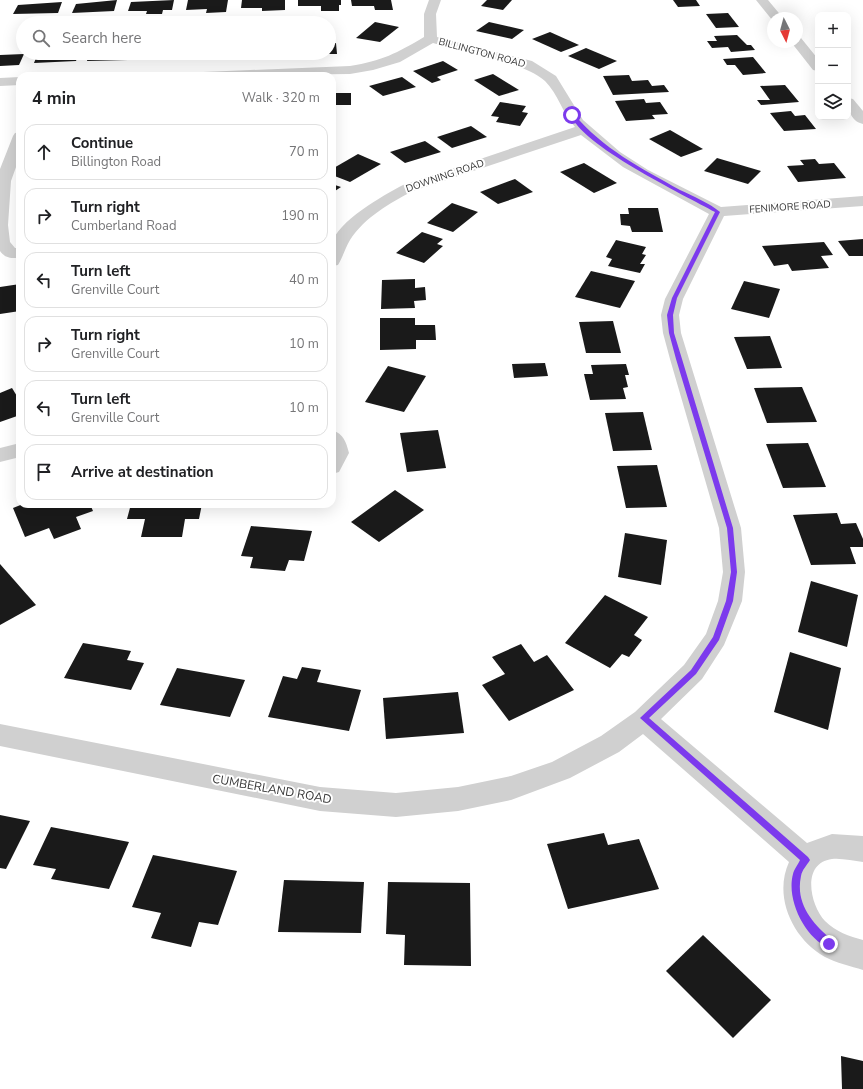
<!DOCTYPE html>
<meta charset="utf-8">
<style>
body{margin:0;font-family:"Nunito Sans",sans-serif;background:#f6f6f6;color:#202124}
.controls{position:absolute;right:12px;top:12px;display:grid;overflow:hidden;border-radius:8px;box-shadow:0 4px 16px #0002}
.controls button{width:36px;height:36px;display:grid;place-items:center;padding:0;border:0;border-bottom:1px solid #e0e0e0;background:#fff;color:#202124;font:20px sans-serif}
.compass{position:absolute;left:767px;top:12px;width:36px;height:36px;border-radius:50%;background:#fff;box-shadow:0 4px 16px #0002;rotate:174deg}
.stop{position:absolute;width:12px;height:12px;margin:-9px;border:3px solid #7c3aed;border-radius:50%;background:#fff}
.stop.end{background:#7c3aed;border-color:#fff;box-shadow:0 1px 4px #0008}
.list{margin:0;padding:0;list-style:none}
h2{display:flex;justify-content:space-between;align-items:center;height:52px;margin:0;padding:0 16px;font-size:17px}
h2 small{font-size:13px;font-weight:400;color:#757577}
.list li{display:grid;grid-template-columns:26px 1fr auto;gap:12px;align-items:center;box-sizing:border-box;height:56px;margin:0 8px 8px;padding:0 8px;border:1px solid #e0e0e0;border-radius:12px}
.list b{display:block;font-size:15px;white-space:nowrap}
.list p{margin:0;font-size:13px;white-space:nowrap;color:#757577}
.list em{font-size:13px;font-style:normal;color:#757577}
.icon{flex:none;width:22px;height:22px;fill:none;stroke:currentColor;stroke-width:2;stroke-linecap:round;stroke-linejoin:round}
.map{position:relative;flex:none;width:863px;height:1089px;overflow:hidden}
.search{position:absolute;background:#fff;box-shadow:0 4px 16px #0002;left:16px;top:16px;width:320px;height:44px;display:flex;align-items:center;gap:10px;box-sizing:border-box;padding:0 14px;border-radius:22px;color:#757577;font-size:15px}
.panel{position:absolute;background:#fff;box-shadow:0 4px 16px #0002;left:16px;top:72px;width:320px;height:436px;border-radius:12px}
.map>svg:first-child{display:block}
.building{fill:#1a1a1a}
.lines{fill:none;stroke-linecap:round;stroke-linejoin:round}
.minor{fill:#d0d0d0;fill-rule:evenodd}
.route{fill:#7c3aed}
.labels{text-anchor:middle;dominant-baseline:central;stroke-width:4;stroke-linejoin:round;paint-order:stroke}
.far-street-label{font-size:10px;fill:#333;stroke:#fff}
.street-label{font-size:12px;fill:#333;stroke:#fff}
</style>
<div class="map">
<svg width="863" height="1089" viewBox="0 0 863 1089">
<rect width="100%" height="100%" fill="#fff"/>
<g class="building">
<path d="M117 0 114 11 72 13 76 4Z"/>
<path d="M174 0 172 10H163L162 14H146L147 11H128L131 2Z"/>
<path d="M188 0H228L226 12 206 13 207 9 186 10Z"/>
<path d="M242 0H285V10L262 11V8H241Z"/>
<path d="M298 0H341V5H339V11H321V6H298Z"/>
<path d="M351 0H391L393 10H375L374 6H352Z"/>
<path d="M487 0H512L503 10 481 6Z"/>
<path d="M673 0H696L700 6 678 7Z"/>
<path d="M62 2 58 13 13 14 18 5Z"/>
<path d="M728 13 739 27 716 28 706 14Z"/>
<path d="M375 22 399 27 380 42 356 38Z"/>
<path d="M489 22 524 30 512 39 476 31Z"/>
<path d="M550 32 579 45 561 52 532 39Z"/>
<path d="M737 35 747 45H751L755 50 731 52 728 47 712 48 707 41H717L714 36Z"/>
<path d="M329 43H336L337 54H329Z"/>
<path d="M586 48 617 61 599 69 568 56Z"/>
<path d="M38 53H79L76 61 34 63Z"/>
<path d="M89 53H129L128 60 87 61Z"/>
<path d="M145 53H180L179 58 155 59 156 57H144Z"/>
<path d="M193 53H230L229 59 192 60Z"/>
<path d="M246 53H286L285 56 246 57Z"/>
<path d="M24 54 19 65 0 66V55Z"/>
<path d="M753 57 766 73 743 75 735 65H727L723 59Z"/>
<path d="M443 61 458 70 437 77 441 80 432 83 413 71Z"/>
<path d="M493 74 519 90 499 96 474 80Z"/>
<path d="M629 75 632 81 648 80 652 86 664 85 669 92 613 95 603 76Z"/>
<path d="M402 77 416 87 383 96 369 86Z"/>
<path d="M785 85 799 102 761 105 757 100H770L760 86Z"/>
<path d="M332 90H336V93H351V105H332Z"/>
<path d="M644 99 646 103 660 102 668 114 652 115 655 119 626 121 615 101Z"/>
<path d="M500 102 526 106 522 112 528 113 520 126 496 122 499 117 491 116Z"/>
<path d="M791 111 795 116 805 115 816 129 784 131 770 113Z"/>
<path d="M471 126 487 137 452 148 437 137Z"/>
<path d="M670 130 703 149 681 157 649 139Z"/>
<path d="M425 141 441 152 405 163 390 152Z"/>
<path d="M358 154 381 164 350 182 332 175V169Z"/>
<path d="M717 158 761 171 748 184 704 171Z"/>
<path d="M815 159 819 164 834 163 846 178 798 182 787 166 804 165 800 160Z"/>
<path d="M584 163 617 183 594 193 560 172Z"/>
<path d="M515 179 533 192 498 204 480 192Z"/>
<path d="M332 184 341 187 332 193Z"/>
<path d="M452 203 478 212 453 232 427 223Z"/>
<path d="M628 208H658L663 232H632L630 226 621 225 620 214H629Z"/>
<path d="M422 232 443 239 437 244 443 246 424 263 396 253Z"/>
<path d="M863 239V256H849L838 241Z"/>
<path d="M616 240 646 247 642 254 646 255 640 264H645L640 273 608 266 612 259 606 257Z"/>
<path d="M824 242 833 255 821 256 829 268 792 271 788 264 774 266 762 246Z"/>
<path d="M591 271 635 281 620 308 575 297Z"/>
<path d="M415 279V288L425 287 426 300 414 301 415 308 381 309 382 280Z"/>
<path d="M744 281 780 289 769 318 731 309Z"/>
<path d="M20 284V311L0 314V287Z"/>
<path d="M380 318H415V325H435L436 340H416V349L380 350Z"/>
<path d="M613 321 621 353H586L579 322Z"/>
<path d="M770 336 782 368 747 369 734 337Z"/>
<path d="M545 363 548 376 514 378 512 364Z"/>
<path d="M626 364 629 375H625L628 387 623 388 626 399 590 400 584 374H593L591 365Z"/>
<path d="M388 366 426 376 404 412 365 402Z"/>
<path d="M802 387 817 422 767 423 754 388Z"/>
<path d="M12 388 20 401V415L0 422V393Z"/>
<path d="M643 412 652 450 613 451 605 413Z"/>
<path d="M438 430 446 468 407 472 400 433Z"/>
<path d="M808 443 826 487 783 488 766 444Z"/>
<path d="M657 465 667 507 626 508 617 466Z"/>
<path d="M395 490 424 510 379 542 351 522Z"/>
<path d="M23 504H90L93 511 76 517 81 529 54 539 49 528 25 537 13 508Z"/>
<path d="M131 504H202L199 519H185L182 537H141L145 519H127Z"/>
<path d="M837 513 841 524 856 523 863 539V547H850L856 564 811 565 793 515Z"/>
<path d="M251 526 312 531 304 561 289 560 285 571 250 568 253 557 241 556Z"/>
<path d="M625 533 667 540 661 585 618 577Z"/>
<path d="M0 564 36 605 0 625Z"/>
<path d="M811 581 858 595 847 647 798 632Z"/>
<path d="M605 595 648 617 634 635 642 640 629 657 622 654 610 668 565 643Z"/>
<path d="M83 643 131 651 127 660 144 663 131 690 64 678Z"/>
<path d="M521 644 534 662 547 655 574 690 509 721 482 685 505 674 492 657Z"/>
<path d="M790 652 841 668 828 730 774 712Z"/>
<path d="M302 667 321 670 317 682 361 690 349 731 268 717 283 676 297 679Z"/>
<path d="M177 668 245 680 230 717 160 705Z"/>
<path d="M458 692 464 733 386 739 383 698Z"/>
<path d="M0 815 30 821 6 869 0 868Z"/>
<path d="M51 827 129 842 109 889 51 879 56 869 33 865Z"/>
<path d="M604 833 608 845 639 839 659 889 568 909 547 844Z"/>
<path d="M153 855 237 871 218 925 199 922 191 947 151 938 161 913 132 907Z"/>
<path d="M284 880 364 882 361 933 278 932Z"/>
<path d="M388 882 470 883 471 966 404 965 405 935 386 934Z"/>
<path d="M703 935 771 1000 733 1038 666 971Z"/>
<path d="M841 1056 863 1061V1089H842Z"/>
</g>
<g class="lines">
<g class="minor">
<path d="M429 0H441L436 14 437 37 532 61 556 76 583 120 620 152 648 170 721 207 863 196V206L724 216 683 299 679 315 681 333 741 528 745 572 742 601 724 645 702 679 661 719 807 843 832 834 863 836V862C853 861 842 858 832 859 801 863 810 905 825 921 836 932 849 936 863 940V970C851 966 836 963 825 957 793 939 773 897 789 862L643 734 619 752 570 778 511 800 458 811 396 817 320 811 0 746V724L320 787 396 793 458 787 511 776 552 762 601 736 635 712 684 665 706 634 718 601 723 572 719 528 670 359 663 333 661 315 665 299 709 214 623 167 581 135 413 191C390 203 365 217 350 240 345 248 343 257 338 265L332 266C332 259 331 251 332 244 336 222 384 195 403 185L575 127C563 114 558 94 545 81 525 62 461 51 433 43L400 62 373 70 350 74 196 76 198 73 203 72 350 66C382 61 397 53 424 37V14Z"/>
<path d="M756 0H768L783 18H773V21Z"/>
<path d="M797 37 801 38 818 59V71L813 70 791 42H797Z"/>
<path d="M20 77V85L0 86V78Z"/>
<path d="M848 98 853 99 863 111V124C850 121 848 109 848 98Z"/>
<path d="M20 132V156L11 181 8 225 10 242 15 248H20V258C11 258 6 259 0 251V169L13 136 15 133Z"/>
<path d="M332 430C344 434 346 442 349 453L339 472 332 474Z"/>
<path d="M20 443V457L0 462V448Z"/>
</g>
</g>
<path class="route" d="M571 114H574C603 149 641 168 680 190 693 196 709 203 720 212L677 298 673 315 674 333 682 359 733 528 737 572 733 601 719 640 696 674 649 718 808 857 810 860C807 865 802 870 801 876 795 904 813 924 832 940L834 944 829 948C805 938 786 900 793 874 794 869 798 865 800 860L640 718 691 670 713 637 726 601 731 572 727 528 676 359 669 333 667 315 672 298 715 212C686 196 578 144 571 114Z"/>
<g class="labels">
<g class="far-street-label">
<text transform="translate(482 53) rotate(15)">BILLINGTON ROAD</text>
<text transform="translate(445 176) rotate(-19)">DOWNING ROAD</text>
<text transform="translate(790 207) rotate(-4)">FENIMORE ROAD</text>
</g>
<g class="street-label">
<text transform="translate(272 789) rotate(10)">CUMBERLAND ROAD</text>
</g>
</g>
</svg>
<div class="controls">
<button>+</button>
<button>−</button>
<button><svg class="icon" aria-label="layers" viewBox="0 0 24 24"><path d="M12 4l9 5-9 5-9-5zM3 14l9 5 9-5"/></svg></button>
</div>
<svg class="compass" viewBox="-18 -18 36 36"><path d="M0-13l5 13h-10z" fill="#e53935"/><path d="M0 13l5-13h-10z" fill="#757577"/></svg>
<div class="stop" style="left:572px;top:115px"></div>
<div class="stop end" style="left:829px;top:944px"></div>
<div class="search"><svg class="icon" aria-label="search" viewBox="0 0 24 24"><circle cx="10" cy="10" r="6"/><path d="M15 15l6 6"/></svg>Search here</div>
<section class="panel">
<h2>4 min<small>Walk · 320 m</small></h2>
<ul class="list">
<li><svg class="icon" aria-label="ahead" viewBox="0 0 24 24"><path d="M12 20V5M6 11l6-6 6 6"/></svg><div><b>Continue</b><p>Billington Road</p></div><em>70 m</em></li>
<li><svg class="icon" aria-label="right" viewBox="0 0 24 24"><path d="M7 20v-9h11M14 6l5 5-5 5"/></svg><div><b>Turn right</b><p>Cumberland Road</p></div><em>190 m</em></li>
<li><svg class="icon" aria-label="left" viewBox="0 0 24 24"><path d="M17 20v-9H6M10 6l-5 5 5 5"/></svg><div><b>Turn left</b><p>Grenville Court</p></div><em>40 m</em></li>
<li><svg class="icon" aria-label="right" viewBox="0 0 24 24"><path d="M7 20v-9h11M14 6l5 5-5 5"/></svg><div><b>Turn right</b><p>Grenville Court</p></div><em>10 m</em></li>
<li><svg class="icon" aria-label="left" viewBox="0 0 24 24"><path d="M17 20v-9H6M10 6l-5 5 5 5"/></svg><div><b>Turn left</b><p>Grenville Court</p></div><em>10 m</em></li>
<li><svg class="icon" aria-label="arrive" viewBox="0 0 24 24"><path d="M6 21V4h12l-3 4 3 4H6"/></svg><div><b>Arrive at destination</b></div></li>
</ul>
</section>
</div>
